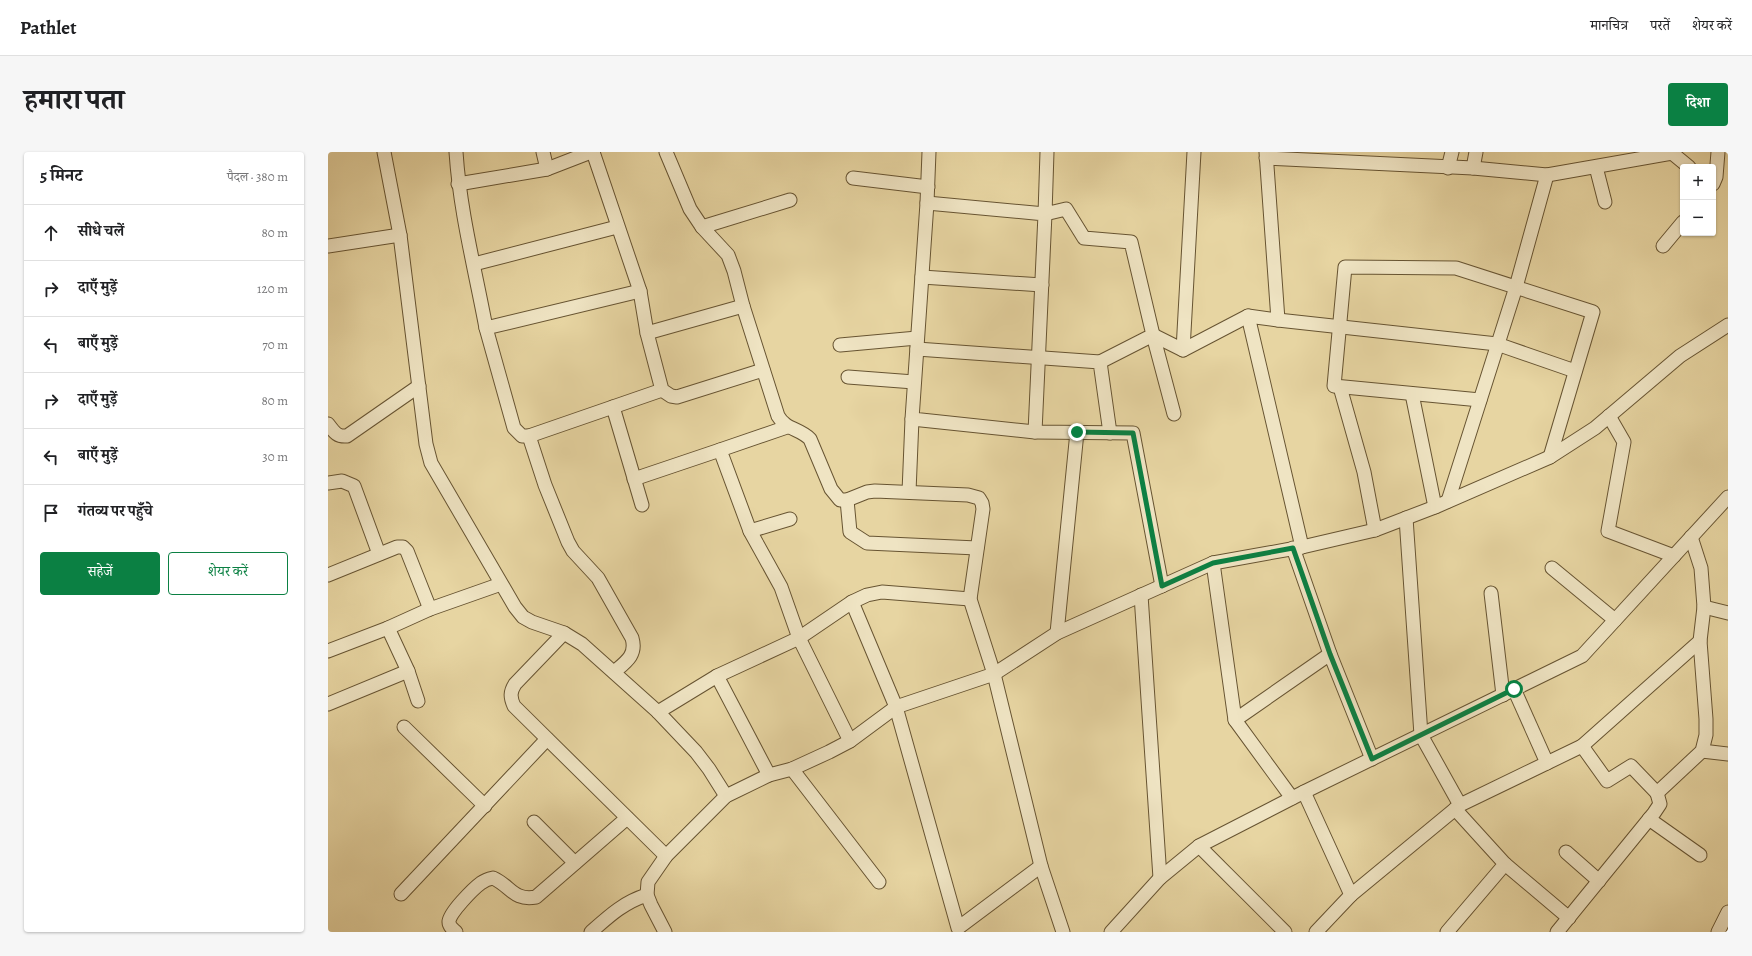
<!DOCTYPE html>
<html lang="hi">
<meta charset="utf-8">
<style>
body{margin:0;font-family:Alegreya,"Noto Serif Devanagari",serif;background:#f6f6f6;color:#202124}
.controls{position:absolute;right:12px;top:12px;display:grid;overflow:hidden;border-radius:4px;box-shadow:0 1px 3px #0004}
.controls button{width:36px;height:36px;display:grid;place-items:center;padding:0;border:0;border-bottom:1px solid #e0e0e0;background:#fff;color:#202124;font:20px sans-serif}
.stop{position:absolute;width:12px;height:12px;margin:-9px;border:3px solid #0b8043;border-radius:50%;background:#fff}
.stop.end{background:#0b8043;border-color:#fff;box-shadow:0 1px 4px #0008}
.list{margin:0;padding:0;list-style:none}
h2{display:flex;justify-content:space-between;align-items:center;height:52px;margin:0;padding:0 16px;font-size:17px}
h2 small{font-size:13px;font-weight:400;color:#757577}
.list li{display:grid;grid-template-columns:26px 1fr auto;gap:12px;align-items:center;box-sizing:border-box;height:56px;padding:0 16px;border-top:1px solid #e0e0e0}
.list b{display:block;font-size:15px;white-space:nowrap}
.list em{font-size:13px;font-style:normal;color:#757577}
.actions{display:flex;gap:8px;padding:12px 16px}
.actions a{flex:1;padding:9px 0;border:1px solid #0b8043;border-radius:4px;text-align:center;font-size:14px;color:#0b8043}
.actions .main{background:#0b8043;color:#fff}
.icon{flex:none;width:22px;height:22px;fill:none;stroke:currentColor;stroke-width:2;stroke-linecap:round;stroke-linejoin:round}
.map{position:relative;flex:none;width:1400px;height:780px;overflow:hidden;border-radius:4px}
header{display:flex;align-items:center;gap:24px;box-sizing:border-box;height:56px;padding:0 20px;background:#fff;border-bottom:1px solid #e0e0e0}
header strong{font-size:19px}
nav{display:flex;gap:22px;margin-inline-start:auto;font-size:14px}
.intro{display:flex;align-items:center;justify-content:space-between;box-sizing:border-box;height:96px;padding:0 24px}
h1{margin:0;font-size:28px}
.button{padding:10px 18px;border-radius:4px;background:#0b8043;color:#fff;font-size:14px;font-weight:700}
main{display:flex;gap:24px;padding:0 24px}
aside{flex:1;background:#fff;border-radius:4px;box-shadow:0 1px 3px #0004}
.map>svg:first-child{display:block}
.lines{fill:none;stroke-linecap:round;stroke-linejoin:round}
.street-casing{stroke:#675432;stroke-width:15}
.street{stroke:#efe4c3;stroke-width:13}
.route{stroke:#0b8043;stroke-width:5}
</style>
<header>
<strong>Pathlet</strong>
<nav><a>मानचित्र</a><a>परतें</a><a>शेयर करें</a></nav>
</header>
<div class="intro"><h1>हमारा पता</h1><a class="button">दिशा</a></div>
<main>
<aside>
<h2>5 मिनट<small>पैदल · 380 m</small></h2>
<ul class="list">
<li><svg class="icon" aria-label="ahead" viewBox="0 0 24 24"><path d="M12 20V5M6 11l6-6 6 6"/></svg><div><b>सीधे चलें</b></div><em>80 m</em></li>
<li><svg class="icon" aria-label="right" viewBox="0 0 24 24"><path d="M7 20v-9h11M14 6l5 5-5 5"/></svg><div><b>दाएँ मुड़ें</b></div><em>120 m</em></li>
<li><svg class="icon" aria-label="left" viewBox="0 0 24 24"><path d="M17 20v-9H6M10 6l-5 5 5 5"/></svg><div><b>बाएँ मुड़ें</b></div><em>70 m</em></li>
<li><svg class="icon" aria-label="right" viewBox="0 0 24 24"><path d="M7 20v-9h11M14 6l5 5-5 5"/></svg><div><b>दाएँ मुड़ें</b></div><em>80 m</em></li>
<li><svg class="icon" aria-label="left" viewBox="0 0 24 24"><path d="M17 20v-9H6M10 6l-5 5 5 5"/></svg><div><b>बाएँ मुड़ें</b></div><em>30 m</em></li>
<li><svg class="icon" aria-label="arrive" viewBox="0 0 24 24"><path d="M6 21V4h12l-3 4 3 4H6"/></svg><div><b>गंतव्य पर पहुँचे</b></div></li>
</ul>
<div class="actions"><a class="main">सहेजें</a><a>शेयर करें</a></div>
</aside>
<div class="map">
<svg width="1400" height="780" viewBox="0 0 1400 780">
<rect width="100%" height="100%" fill="#e7d5a2"/>
<filter id="stains"><feTurbulence type="fractalNoise" baseFrequency=".005" numOctaves="4"/><feColorMatrix values="0 0 0 0 .2 0 0 0 0 .09 0 0 0 0 .02 0 0 0 .5 -.17"/></filter>
<radialGradient id="worn" r=".72"><stop offset=".6" stop-color="#630" stop-opacity="0"/><stop offset="1" stop-color="#630" stop-opacity=".3"/></radialGradient>
<g class="lines">
<g class="street-casing">
<g id="street">
<path d="M56 0 72 83 98 292 103 311 187 455 195 465 204 470 236 481 254 492 330 560 389 524 471 486 524 450 539 443 554 440 642 447"/>
<path d="M128 0C132 60 147 117 158 176L312 139"/>
<path d="M215 0 219 17"/>
<path d="M265 0 312 139 319 181 334 238 343 244 349 245 435 218"/>
<path d="M338 0 362 57 374 75 400 103 406 119 415 154 450 264C458 278 471 276 482 287L503 337 512 348H519L539 340 547 339 640 343 651 346 654 351 655 357 642 447 666 522 713 714 735 780"/>
<path d="M601 0 599 51 584 267 707 280 805 281 834 434"/>
<path d="M719 0 717 62 738 57 756 86 803 90 825 183 772 210"/>
<path d="M938 0 950 168 920 164 974 395"/>
<path d="M938 6 1145 16 1219 23 1344 1 1361 15"/>
<path d="M1268 15 1277 50"/>
<path d="M1120 16 1124 0"/>
<path d="M1145 16 1148 0"/>
<path d="M525 26 600 35"/>
<path d="M130 32 219 17 263 0"/>
<path d="M1385 32 1388 25 1390 0"/>
<path d="M599 51 717 62 707 280"/>
<path d="M374 75 462 48"/>
<path d="M0 94 72 83"/>
<path d="M1335 94 1355 70"/>
<path d="M146 112 289 75"/>
<path d="M594 125 714 133"/>
<path d="M950 168 1169 192 1247 219"/>
<path d="M158 176 186 276 194 284H201L334 238"/>
<path d="M319 181 415 154"/>
<path d="M512 193 589 186"/>
<path d="M589 197 772 210 782 281"/>
<path d="M855 198 866 0"/>
<path d="M520 225 586 230"/>
<path d="M1012 235 1036 320 1047 378"/>
<path d="M1084 242 1107 355"/>
<path d="M1152 248 1006 234 1017 115 1128 116 1265 160 1222 305"/>
<path d="M285 255 314 353"/>
<path d="M846 262 825 183 855 198 920 164"/>
<path d="M1281 264 1296 290 1280 379 1346 404"/>
<path d="M0 272C6 280 9 285 19 284L91 234"/>
<path d="M459 275 392 298 422 379 453 435 471 486 522 589"/>
<path d="M201 284 217 333 240 390 245 399 270 426 304 486C309 503 298 510 286 520"/>
<path d="M306 327 392 298"/>
<path d="M0 331 14 329 26 334 51 402"/>
<path d="M581 340 584 267"/>
<path d="M519 348 522 380 539 391 649 396"/>
<path d="M1120 349 1188 135 1219 23"/>
<path d="M1078 366 1093 583 1132 653 1254 594 1372 489 1376 455 1373 416 1363 385"/>
<path d="M422 379 462 367"/>
<path d="M965 396 1002 502"/>
<path d="M885 411 907 568 1002 502 1044 607"/>
<path d="M1224 416 1287 468"/>
<path d="M0 423 69 395H75L79 399 102 457"/>
<path d="M1163 441 1175 543"/>
<path d="M813 443 832 726"/>
<path d="M524 450 568 555 630 776 713 714"/>
<path d="M1376 455 1400 461"/>
<path d="M60 476 80 519 90 549"/>
<path d="M236 481 187 532C182 540 182 545 186 554L338 704"/>
<path d="M729 481 749 280"/>
<path d="M0 499 60 476 102 457 173 432"/>
<path d="M389 524 441 623"/>
<path d="M1186 537 1219 611"/>
<path d="M0 552 80 519"/>
<path d="M330 560 368 600 381 617 398 644"/>
<path d="M907 568 964 646"/>
<path d="M76 575 157 654"/>
<path d="M1254 594 1279 629 1303 614 1329 641 1374 599 1378 583V567L1372 489"/>
<path d="M1374 599 1400 602"/>
<path d="M464 617 551 730"/>
<path d="M976 640 1023 743 1132 653"/>
<path d="M1321 667 1372 703"/>
<path d="M206 670 247 711"/>
<path d="M871 694 957 780"/>
<path d="M1238 700 1271 729"/>
<path d="M1177 712 1241 766"/>
<path d="M73 742 219 587"/>
<path d="M128 780C125 777 121 775 121 770 120 762 146 736 153 731 157 728 160 727 165 726 183 734 185 749 208 745L299 666"/>
<path d="M263 780C281 764 296 750 319 743"/>
<path d="M337 780 323 753 319 743 320 730 338 704 398 644 441 623 464 617 501 600 522 589 568 555 666 522 729 481 885 411 974 395 1047 378 1107 355 1222 305 1267 276 1352 204 1400 173"/>
<path d="M783 780 832 726 871 694 976 640 1254 504 1400 345"/>
<path d="M988 780 1023 743"/>
<path d="M1119 780 1177 712 1127 657"/>
<path d="M1229 780 1326 661 1332 652 1329 641"/>
<path d="M1390 780 1400 760"/>
</g>
</g>
<use href="#street" class="street"/>
</g>
<g class="lines">
<path class="route" d="M749 280 805 281 834 434 885 411 965 396 1002 502 1044 607 1186 537"/>
</g>
<rect width="100%" height="100%" filter="url(#stains)"/>
<rect width="100%" height="100%" fill="url(#worn)"/>
</svg>
<div class="controls">
<button>+</button>
<button>−</button>
</div>
<div class="stop" style="left:1186px;top:537px"></div>
<div class="stop end" style="left:749px;top:280px"></div>
</div>
</main>
